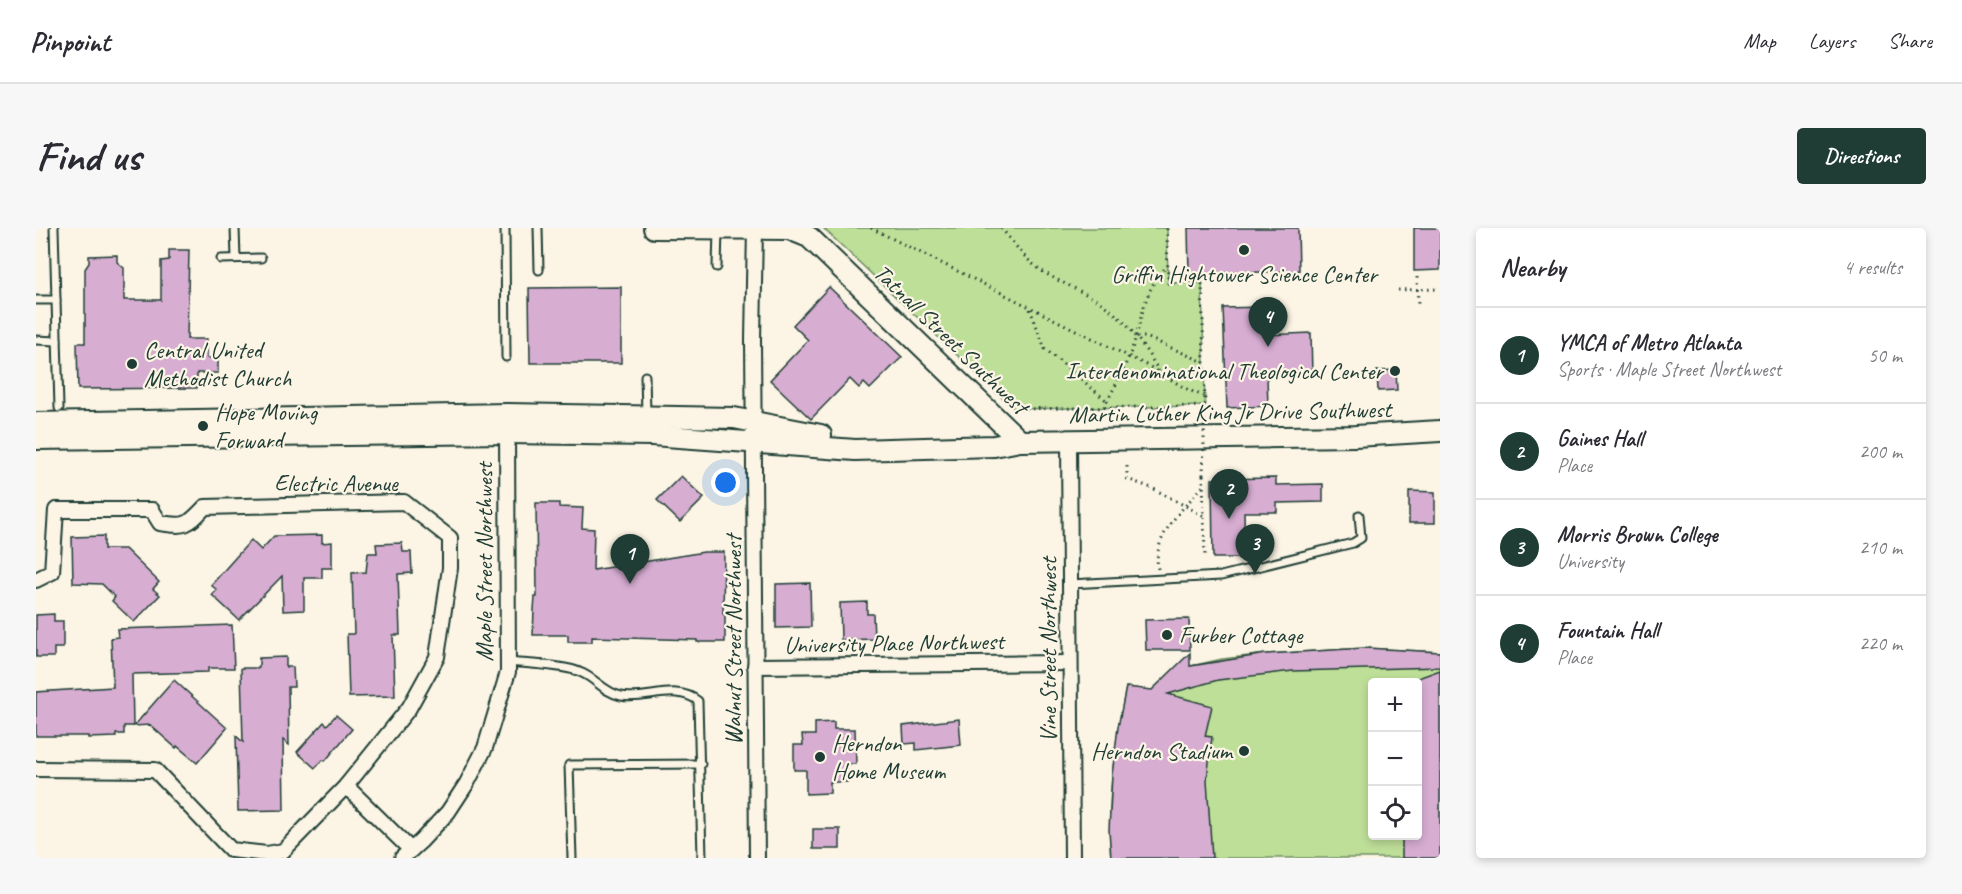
<!DOCTYPE html>
<meta charset="utf-8">
<style>
body{margin:0;font-family:Caveat,sans-serif;background:#f7f7f7;color:#2b2b33}
.controls{position:absolute;right:18px;bottom:18px;display:grid;overflow:hidden;border-radius:6px;box-shadow:0 3px 9px #0003}
.controls button{width:54px;height:54px;display:grid;place-items:center;padding:0;border:0;border-bottom:2px solid #e1e1e2;background:#fff;color:#2b2b33;font:30px sans-serif}
.you{position:absolute;left:690px;top:255px;width:21px;height:21px;margin:-15px;border:4px solid #fff;border-radius:50%;background:#1a73e8;box-shadow:0 0 0 9px #1a73e833}
.badge{display:grid;place-items:center;width:39px;height:39px;border-radius:50%;background:#1f3d34;color:#fff;font-size:20px;font-weight:700}
.pin{position:absolute;translate:-50% -50px;filter:drop-shadow(0 2px 3px #0008)}
.pin::after{content:'';position:absolute;top:32px;width:21px;height:18px;background:inherit;clip-path:polygon(0 0,100% 0,50% 100%)}
.list{margin:0;padding:0;list-style:none}
h2{display:flex;justify-content:space-between;align-items:center;height:78px;margin:0;padding:0 24px;font-size:26px}
h2 small{font-size:20px;font-weight:400;color:#7c7c81}
.list li{display:grid;grid-template-columns:39px 1fr auto;gap:18px;align-items:center;box-sizing:border-box;height:96px;padding:0 24px;border-top:2px solid #e1e1e2}
.list b{display:block;font-size:22px;white-space:nowrap}
.list p{margin:0;font-size:20px;white-space:nowrap;color:#7c7c81}
.list em{font-size:20px;font-style:normal;color:#7c7c81}
.icon{flex:none;width:33px;height:33px;fill:none;stroke:currentColor;stroke-width:2;stroke-linecap:round;stroke-linejoin:round}
.map{position:relative;flex:none;width:1404px;height:630px;overflow:hidden;border-radius:6px}
header{display:flex;align-items:center;gap:36px;box-sizing:border-box;height:84px;padding:0 30px;background:#fff;border-bottom:2px solid #e1e1e2}
header strong{font-size:28px}
nav{display:flex;gap:33px;margin-inline-start:auto;font-size:21px}
.intro{display:flex;align-items:center;justify-content:space-between;box-sizing:border-box;height:144px;padding:0 36px}
h1{margin:0;font-size:42px}
.button{padding:15px 27px;border-radius:6px;background:#1f3d34;color:#fff;font-size:21px;font-weight:700}
main{display:flex;gap:36px;padding:0 36px}
aside{flex:1;background:#fff;border-radius:6px;box-shadow:0 3px 9px #0003}
.map>svg:first-child{display:block}
.green{fill:#bedf98;stroke:#6e8e66;stroke-width:1.5;fill-rule:evenodd}
.building{fill:#d7add2;stroke:#1f3d34;stroke-width:1.5}
.lines{fill:none;stroke-linecap:round;stroke-linejoin:round}
.lane-casing{stroke:#1f3d34;stroke-width:11}
.street-casing{stroke:#1f3d34;stroke-width:18}
.secondary-casing{stroke:#1f3d34;stroke-width:24}
.path{stroke:#1f3d34;stroke-width:3;stroke-dasharray:1.5 4.5;stroke-linecap:butt}
.lane{stroke:#fcf5e5;stroke-width:7}
.street{stroke:#fcf5e5;stroke-width:14}
.secondary{stroke:#fcf5e5;stroke-width:20}
.path-bridge{stroke:#1f3d34;stroke-width:3;stroke-dasharray:1.5 4.5;stroke-linecap:butt}
.poi-dot{fill:#1f3d34;stroke:#fcf5e5;stroke-width:2}
.labels{text-anchor:middle;dominant-baseline:central;stroke-width:4.5;stroke-linejoin:round;paint-order:stroke}
.poi-label{font-size:24px;fill:#1f3d34;stroke:#fcf5e5;text-anchor:start}
.street-label{font-size:24px;fill:#1f3d34;stroke:#fcf5e5}
</style>
<header>
<strong>Pinpoint</strong>
<nav><a>Map</a><a>Layers</a><a>Share</a></nav>
</header>
<div class="intro"><h1>Find us</h1><a class="button">Directions</a></div>
<main>
<div class="map">
<svg width="1404" height="630" viewBox="0 0 1404 630">
<rect width="100%" height="100%" fill="#fcf5e5"/>
<filter id="ink" filterUnits="userSpaceOnUse"><feTurbulence type="fractalNoise" baseFrequency=".0167" numOctaves="2"/><feDisplacementMap in="SourceGraphic" scale="12" xChannelSelector="R" yChannelSelector="G"/><feConvolveMatrix kernelMatrix="1 2 1 2 8 2 1 2 1" color-interpolation-filters="sRGB"/></filter>
<g filter="url(#ink)">
<g class="green">
<path d="M787 0H1131L1132 55 1166 54 1169 178 978 181Z"/>
<path d="M1329 420 1404 424V630H1075C1070 573 1079 515 1090 459L1116 462 1137 442 1186 431 1230 426ZM1336 454H1382V608H1336Z"/>
</g>
<g class="building">
<path d="M1152 0H1262L1263 43 1153 46Z"/>
<path d="M1378 0H1404V42L1378 43Z"/>
<path d="M133 22H153L151 111H171V130H182V145H161V160L42 161 41 115H49V41L53 35V28L81 27V34L88 40V72H125V33L133 32Z"/>
<path d="M585 59V135H494L493 60Z"/>
<path d="M793 59 866 129 834 161 828 155 823 160 814 151 775 191 734 152 772 112 757 97Z"/>
<path d="M1228 79 1229 107 1275 105 1276 147 1231 149 1232 178 1191 180 1187 80Z"/>
<path d="M1360 142 1361 162 1342 163 1341 143Z"/>
<path d="M645 248 668 270 644 294 621 272Z"/>
<path d="M1240 250V257L1287 256V274L1241 275V284H1208L1209 330H1177L1176 251Z"/>
<path d="M1373 263 1399 264V295H1373Z"/>
<path d="M500 275H523V279L547 280 546 300 558 301 557 342 668 324H688L687 386H689V414H661V412L556 409V414H532V407H497L498 382 499 369H501Z"/>
<path d="M286 307V315L296 314V340H286V350H268V382L247 383 246 348 203 392 176 367 181 362 175 357 215 312 225 322 238 308Z"/>
<path d="M68 308V321H89L123 354 117 361 124 367 98 394 76 373 79 369 66 356 37 355 36 309Z"/>
<path d="M366 315 367 324H375L376 345 362 346 364 407H357L359 468 313 469 311 406H318L316 345 330 344 332 325H341L340 316Z"/>
<path d="M774 355 775 399 740 400V356Z"/>
<path d="M831 374V386H837L838 411 805 412 804 375Z"/>
<path d="M18 386V393H27V420H18V429H0V387Z"/>
<path d="M1153 391 1154 422H1110L1109 392Z"/>
<path d="M196 397 198 440H172V444L96 446 97 498H88V506H80V509L52 510V508H0V464L77 459 75 410 82 409 81 401Z"/>
<path d="M1329 420 1404 424V439L1257 443 1182 452 1132 466 1176 478 1169 508 1176 509 1171 552 1176 630H1075L1073 602 1076 547 1082 499 1090 459 1116 462 1154 425V438L1230 426Z"/>
<path d="M250 429V439H257L258 459H252L253 517 247 512 248 582 202 583 200 508 207 514 205 440H223V430Z"/>
<path d="M1404 442V630H1366V608H1382V450Z"/>
<path d="M138 452 191 500 161 535 141 518 140 520 114 497 98 498Z"/>
<path d="M300 487 316 501 289 533 287 532 279 540 261 524 288 494 291 497Z"/>
<path d="M923 491 925 517 880 522V515L868 516 867 498Z"/>
<path d="M798 494V501H819L820 536H811V554H794V565L770 566V542H758V517H767L766 507H779V495Z"/>
<rect x="777" y="601" width="27" height="20"/>
</g>
<g class="lines">
<g class="lane-casing">
<g id="lane">
<path d="M18 0 23 180"/>
<path d="M199 0 200 30"/>
<path d="M469 0 470 129"/>
<path d="M502 0 503 42"/>
<path d="M185 31 225 30"/>
<path d="M681 39 682 2"/>
<path d="M0 72H20"/>
<path d="M0 112 21 113"/>
<path d="M609 148 610 185"/>
<path d="M1034 356 1185 348 1317 315 1325 310 1323 287"/>
<path d="M472 434C490 436 531 437 546 445 560 451 569 465 585 468 610 473 640 455 662 473L666 630"/>
<path d="M536 630 533 537 665 536"/>
</g>
</g>
<g class="street-casing">
<g id="street">
<path d="M719 0 717 112 721 630"/>
<path d="M1033 213 1036 630"/>
<path d="M0 352 16 344 20 282H116L124 295C150 299 151 298 169 279L368 274 414 310V340L401 429 373 480 310 558 247 623 231 626 195 622 119 542 0 541"/>
<path d="M719 438 1034 435"/>
<path d="M310 558 375 622"/>
<path d="M366 630 385 613 412 584 431 555 449 520 472 444 471 197"/>
</g>
</g>
<g class="secondary-casing">
<g id="secondary">
<path d="M618 0 753 1 773 9 984 213"/>
<path d="M0 195 471 186 698 190 785 207"/>
<path d="M0 211 471 205 616 207 819 222 958 218 984 213 1319 208 1404 203"/>
</g>
</g>
<g class="path">
<path d="M835 0 1116 140C1135 150 1147 162 1169 168"/>
<path d="M965 0C978 15 989 32 1006 43 1029 58 1057 66 1078 85 1097 101 1110 122 1123 143"/>
<path d="M1381 49 1382 77"/>
<path d="M1362 62 1404 61"/>
<path d="M994 81 1009 121 1071 173"/>
<path d="M1101 109H1110L1168 134"/>
<path d="M1068 179C1077 162 1086 146 1093 128 1106 99 1106 59 1132 38"/>
<path d="M978 181 1169 178 1166 54 1132 55 1131 0"/>
<path d="M1091 238V251L1116 260 1168 288"/>
<path d="M1167 247 1169 331"/>
<path d="M1122 341C1116 307 1147 281 1168 257"/>
</g>
<use href="#lane" class="lane"/>
<use href="#street" class="street"/>
<use href="#secondary" class="secondary"/>
<path class="path-bridge" d="M1167 247 1169 178"/>
</g>
</g>
<g class="poi-dot">
<circle cx="1208" cy="22" r="6"/>
<circle cx="96" cy="136" r="6"/>
<circle cx="1359" cy="143" r="6"/>
<circle cx="167" cy="198" r="6"/>
<circle cx="1131" cy="407" r="6"/>
<circle cx="1208" cy="523" r="6"/>
<circle cx="784" cy="529" r="6"/>
</g>
<g class="labels">
<g class="poi-label">
<text x="1208" y="46" text-anchor="middle">Griffin Hightower Science Center</text>
<text x="108" y="122">Central United<tspan x="108" dy="28">Methodist Church</tspan></text>
<text x="1347" y="143" text-anchor="end">Interdenominational Theological Center</text>
<text x="179" y="184">Hope Moving<tspan x="179" dy="28">Forward</tspan></text>
<text x="1143" y="407">Furber Cottage</text>
<text x="796" y="515">Herndon<tspan x="796" dy="28">Home Museum</tspan></text>
<text x="1196" y="523" text-anchor="end">Herndon Stadium</text>
</g>
<g class="street-label">
<text transform="translate(915 111) rotate(44)">Tatnall Street Southwest</text>
<text transform="translate(1194 184) rotate(-1)">Martin Luther King Jr Drive Southwest</text>
<text x="300" y="255">Electric Avenue</text>
<text transform="translate(448 334) rotate(-90)">Maple Street Northwest</text>
<text transform="translate(697 412) rotate(-90)">Walnut Street Northwest</text>
<text transform="translate(858 415) rotate(-1)">University Place Northwest</text>
<text transform="translate(1012 422) rotate(-90)">Vine Street Northwest</text>
</g>
</g>
</svg>
<div class="controls">
<button>+</button>
<button>−</button>
<button><svg class="icon" aria-label="locate" viewBox="0 0 24 24"><circle cx="12" cy="12" r="6"/><path d="M12 2v4M12 18v4M2 12h4M18 12h4"/></svg></button>
</div>
<div class="you"></div>
<div class="pin badge" style="left:594px;top:356px">1</div>
<div class="pin badge" style="left:1193px;top:291px">2</div>
<div class="pin badge" style="left:1219px;top:346px">3</div>
<div class="pin badge" style="left:1232px;top:119px">4</div>
</div>
<aside>
<h2>Nearby<small>4 results</small></h2>
<ul class="list">
<li><span class="badge">1</span><div><b>YMCA of Metro Atlanta</b><p>Sports · Maple Street Northwest</p></div><em>50 m</em></li>
<li><span class="badge">2</span><div><b>Gaines Hall</b><p>Place</p></div><em>200 m</em></li>
<li><span class="badge">3</span><div><b>Morris Brown College</b><p>University</p></div><em>210 m</em></li>
<li><span class="badge">4</span><div><b>Fountain Hall</b><p>Place</p></div><em>220 m</em></li>
</ul>
</aside>
</main>
